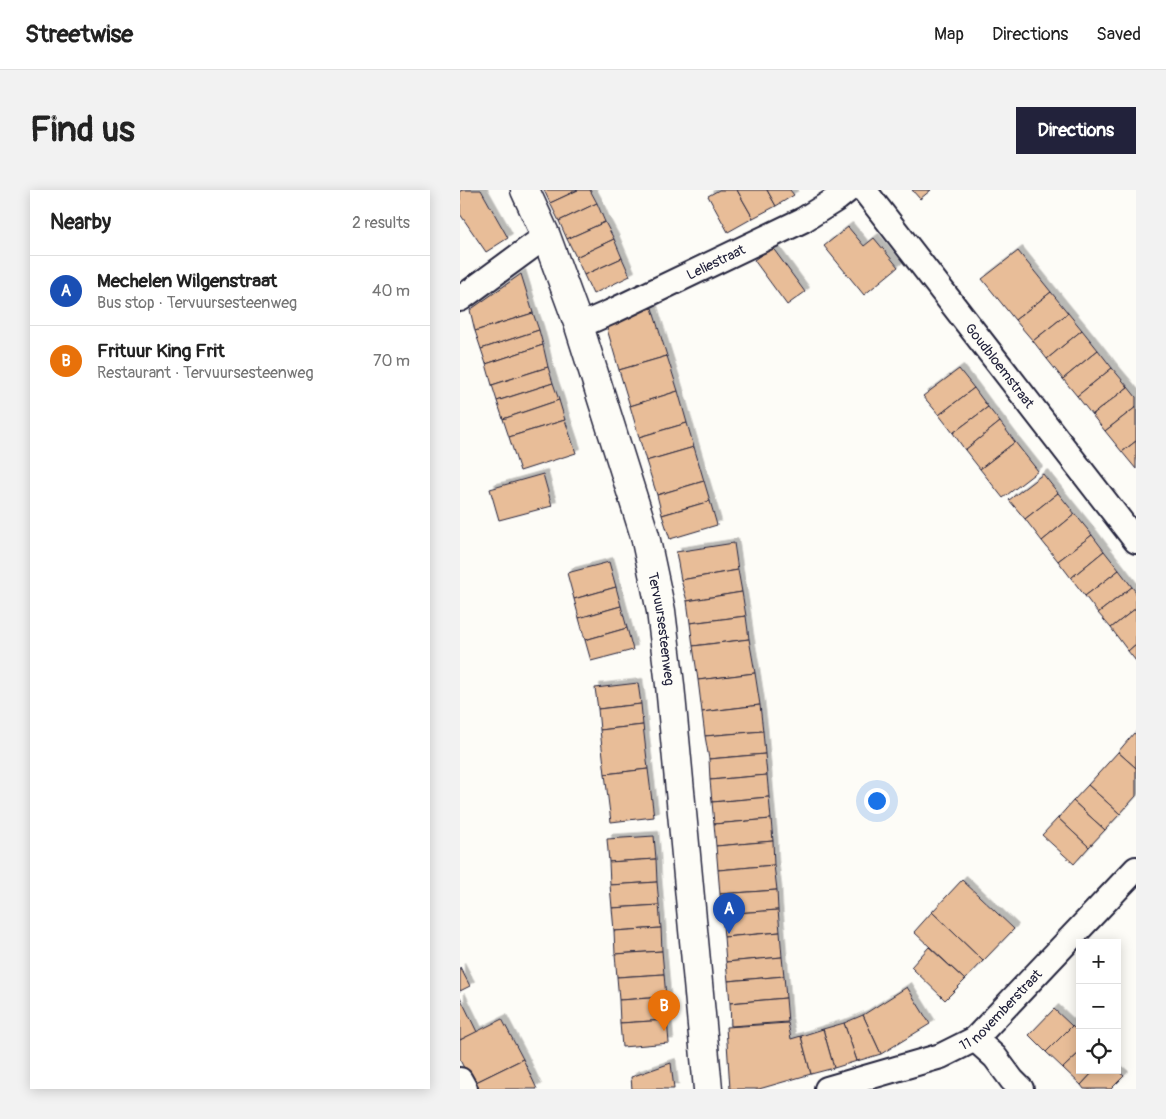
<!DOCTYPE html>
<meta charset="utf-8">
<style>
body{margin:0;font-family:Pangolin,sans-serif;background:#f2f2f2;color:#222}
.controls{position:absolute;right:15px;bottom:15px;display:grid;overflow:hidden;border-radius:0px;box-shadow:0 2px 12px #0003}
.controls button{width:45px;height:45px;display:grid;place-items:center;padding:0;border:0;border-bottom:1px solid #e0e0e0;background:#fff;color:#222;font:25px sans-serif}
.you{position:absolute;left:416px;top:610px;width:18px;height:18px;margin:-12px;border:4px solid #fff;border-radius:50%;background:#1a73e8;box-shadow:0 0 0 8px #1a73e833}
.badge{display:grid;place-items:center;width:32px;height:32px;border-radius:50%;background:#22223b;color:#fff;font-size:16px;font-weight:700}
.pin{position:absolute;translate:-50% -41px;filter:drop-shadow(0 1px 2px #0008)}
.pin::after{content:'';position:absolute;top:26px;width:18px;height:15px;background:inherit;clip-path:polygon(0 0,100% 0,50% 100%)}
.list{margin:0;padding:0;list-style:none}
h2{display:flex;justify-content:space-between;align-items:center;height:65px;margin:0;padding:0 20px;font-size:21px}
h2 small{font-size:16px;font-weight:400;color:#767676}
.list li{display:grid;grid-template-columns:32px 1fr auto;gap:15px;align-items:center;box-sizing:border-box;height:70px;padding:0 20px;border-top:1px solid #e0e0e0}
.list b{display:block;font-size:19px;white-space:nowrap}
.list p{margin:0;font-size:16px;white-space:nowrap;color:#767676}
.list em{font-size:16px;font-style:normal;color:#767676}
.icon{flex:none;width:28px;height:28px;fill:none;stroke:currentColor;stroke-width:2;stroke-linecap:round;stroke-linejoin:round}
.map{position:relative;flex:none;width:676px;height:899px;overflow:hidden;border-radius:0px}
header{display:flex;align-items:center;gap:30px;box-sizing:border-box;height:70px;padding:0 25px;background:#fff;border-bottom:1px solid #e0e0e0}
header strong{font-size:24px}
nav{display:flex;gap:28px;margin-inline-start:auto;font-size:18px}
.intro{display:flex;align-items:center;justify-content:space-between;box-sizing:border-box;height:120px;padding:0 30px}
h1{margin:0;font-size:35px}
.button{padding:12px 22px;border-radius:0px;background:#22223b;color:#fff;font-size:18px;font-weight:700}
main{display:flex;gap:30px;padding:0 30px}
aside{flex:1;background:#fff;border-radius:0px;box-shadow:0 2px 12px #0003}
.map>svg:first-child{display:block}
.building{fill:#e8bd98;stroke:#22223b;filter:url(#shadow)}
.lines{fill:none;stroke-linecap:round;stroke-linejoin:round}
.street-casing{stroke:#22223b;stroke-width:28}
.secondary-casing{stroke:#22223b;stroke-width:31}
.street{stroke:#fdfcf7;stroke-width:24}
.secondary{stroke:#fdfcf7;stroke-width:28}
.labels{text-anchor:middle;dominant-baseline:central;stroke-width:5;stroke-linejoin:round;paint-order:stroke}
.street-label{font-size:14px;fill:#22223b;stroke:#fdfcf7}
</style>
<header>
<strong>Streetwise</strong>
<nav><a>Map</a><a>Directions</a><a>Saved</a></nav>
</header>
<div class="intro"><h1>Find us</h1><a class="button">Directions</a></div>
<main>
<aside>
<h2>Nearby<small>2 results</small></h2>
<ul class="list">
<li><span class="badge" style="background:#1a4fb4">A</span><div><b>Mechelen Wilgenstraat</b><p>Bus stop · Tervuursesteenweg</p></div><em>40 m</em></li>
<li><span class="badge" style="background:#e8710a">B</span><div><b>Frituur King Frit</b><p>Restaurant · Tervuursesteenweg</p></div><em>70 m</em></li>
</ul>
</aside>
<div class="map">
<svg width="676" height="899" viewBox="0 0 676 899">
<defs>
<filter id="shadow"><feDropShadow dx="4.5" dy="-4.5" stdDeviation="0" flood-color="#0004"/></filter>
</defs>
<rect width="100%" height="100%" fill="#fdfcf7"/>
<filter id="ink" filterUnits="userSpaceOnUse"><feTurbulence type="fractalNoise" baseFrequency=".02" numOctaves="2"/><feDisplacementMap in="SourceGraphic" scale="10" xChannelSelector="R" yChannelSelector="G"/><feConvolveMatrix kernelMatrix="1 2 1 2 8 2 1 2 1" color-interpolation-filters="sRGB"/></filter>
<g filter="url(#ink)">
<g class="building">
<path d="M3 0H21L48 48 26 62 0 24V1Z"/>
<path d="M84 0H118L90 13Z"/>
<path d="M118 0H130L137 13 99 31 90 13Z"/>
<path d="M259 0H277L293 28 268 42 248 6Z"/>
<path d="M277 0H307L316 16 293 28Z"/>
<path d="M307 0H330L334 5 316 16Z"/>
<path d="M452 0H471L460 9Z"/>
<path d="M137 13 145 32 107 49 99 31Z"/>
<path d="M145 32 154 49 116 67 107 49Z"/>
<path d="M388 37 404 56 414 48 438 77 404 105 364 56Z"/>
<path d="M154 49 162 68 124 85 116 67Z"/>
<path d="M312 57 345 102 327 115 294 70Z"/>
<path d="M558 61 591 102 555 130 522 89Z"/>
<path d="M162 68 170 86 133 104 124 85Z"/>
<path d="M61 84 73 123 15 141 10 120Z"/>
<path d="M591 102 608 123 573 151 555 130Z"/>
<path d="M192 118 207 166 159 180 145 132Z"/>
<path d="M73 123 79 140 21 159 15 141Z"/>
<path d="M608 123 622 140 587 169 573 151Z"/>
<path d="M79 140 83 155 26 174 21 159Z"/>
<path d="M622 140 638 160 603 189 587 169Z"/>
<path d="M83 155 88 177 32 195 26 174Z"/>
<path d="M638 160 652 178 617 206 603 189Z"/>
<path d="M207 166 218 201 170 216 159 180Z"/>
<path d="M88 177 93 193 37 211 32 195Z"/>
<path d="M652 178 668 197 632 225 617 206Z"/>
<path d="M499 179 514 198 479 225 463 206Z"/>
<path d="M93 193 99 210 43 229 37 211Z"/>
<path d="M668 197 676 207V217L645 241 632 225Z"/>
<path d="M514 198 528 217 493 243 479 225Z"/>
<path d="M218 201 227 233 179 247 170 216Z"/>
<path d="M99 210 105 230 49 247 43 229Z"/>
<path d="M528 217 540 232 505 260 493 243Z"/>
<path d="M676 217V251L662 262 645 241Z"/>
<path d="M105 230 116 263 60 281 49 247Z"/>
<path d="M540 232 555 252 520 279 505 260Z"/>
<path d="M227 233 234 257 186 271 179 247Z"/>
<path d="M676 251V279L662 262Z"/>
<path d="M555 252 578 281 543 308 520 279Z"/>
<path d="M234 257 244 291 197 305 186 271Z"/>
<path d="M83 284 92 316 39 330 30 299Z"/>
<path d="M583 284 598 303 565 329 549 310Z"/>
<path d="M244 291 250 311 202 325 197 305Z"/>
<path d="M598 303 615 324 582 351 565 329Z"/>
<path d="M250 311 257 335 210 349 202 325Z"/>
<path d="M615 324 632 345 598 371 582 351Z"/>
<path d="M632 345 644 361 611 388 598 371Z"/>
<path d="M274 353 278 380 221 390 216 362Z"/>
<path d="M644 361 659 380 625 406 611 388Z"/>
<path d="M149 372 156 397 114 409 107 383Z"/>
<path d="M278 380 282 402 227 411 221 390Z"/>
<path d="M659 380 672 397 638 423 625 406Z"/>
<path d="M156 397 161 416 119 428 114 409Z"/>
<path d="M672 397 676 402V418L651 438 638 423Z"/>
<path d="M282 402 286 426 230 433 227 411Z"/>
<path d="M161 416 167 438 125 450 119 428Z"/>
<path d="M676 418V454L668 461 651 438Z"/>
<path d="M286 426 289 449 233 456 230 433Z"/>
<path d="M167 438 173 460 131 471 125 450Z"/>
<path d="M289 449 295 483 238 490 233 456Z"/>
<path d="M676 454V471L668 461Z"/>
<path d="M295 483 300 515 242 522 238 490Z"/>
<path d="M178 493 181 514 138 519 135 498Z"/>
<path d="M181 514 183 535 140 540 138 519Z"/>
<path d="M300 515 303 541 245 546 242 522Z"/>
<path d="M183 535 188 579 145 584 140 540Z"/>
<path d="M303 541 305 564 249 569 245 546Z"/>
<path d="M674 543 676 545V578L658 562Z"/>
<path d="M658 562 676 578V606L660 624 628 595Z"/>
<path d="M305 564 307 585 250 590 249 569Z"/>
<path d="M188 579 194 627 151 632 145 584Z"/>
<path d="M307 585 309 607 252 612 250 590Z"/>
<path d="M628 595 660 624 645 640 613 611Z"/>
<path d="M309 607 311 629 254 634 252 612Z"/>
<path d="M613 611 645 640 629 657 598 628Z"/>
<path d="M598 628 629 657 614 674 582 645Z"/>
<path d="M311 629 313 651 256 656 254 634Z"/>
<path d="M194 646 196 669 149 672 147 649Z"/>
<path d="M313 651 314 675 258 680 256 656Z"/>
<path d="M196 669 197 692 150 695 149 672Z"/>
<path d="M314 675 317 700 260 704 258 680Z"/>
<path d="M502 690 554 739 523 771 472 722Z"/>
<path d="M197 692 199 715 152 718 150 695Z"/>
<path d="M317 700 318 720 262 724 260 704Z"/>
<path d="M199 715 201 738 154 741 152 718Z"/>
<path d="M318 720 320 742 264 747 262 724Z"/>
<path d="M472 722 523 771 505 790 454 742Z"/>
<path d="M201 738 202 761 155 764 154 741Z"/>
<path d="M320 742 322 767 266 772 264 747Z"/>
<path d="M469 757 505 790 485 810 451 777Z"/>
<path d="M202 761 204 784 157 787 155 764Z"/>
<path d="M322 767 324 786 268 791 266 772Z"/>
<path d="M0 777 10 796 0 801Z"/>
<path d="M204 784 206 807 159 810 157 787Z"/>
<path d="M324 786 326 808 270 813 268 791Z"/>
<path d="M447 797 470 834 421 864 403 825Z"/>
<path d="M0 807 17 842 0 850Z"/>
<path d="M206 807 207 830 160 833 159 810Z"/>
<path d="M326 808 328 832 271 836 270 813Z"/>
<path d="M594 819 612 836 586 862 569 845Z"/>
<path d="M403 825 421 864 397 871 384 833Z"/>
<path d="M42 829 63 869 12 894 0 870V850Z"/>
<path d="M207 830 209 853 162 857 160 833Z"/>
<path d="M328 833 331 849 341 846 351 884 299 899H270L266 837Z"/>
<path d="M384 833 397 871 374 878 363 839Z"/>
<path d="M612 836 620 844V862L603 878 586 862Z"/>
<path d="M363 839 374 878 351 884 341 846Z"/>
<path d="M620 862V880H635L621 895 603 878Z"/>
<path d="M63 869 77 899H15L12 894Z"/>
<path d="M211 873 214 899H172L171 887Z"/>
<path d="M635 880H657L664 886 651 899H624L621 895Z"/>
</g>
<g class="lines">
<g class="street-casing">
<g id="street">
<path id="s1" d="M404 0 676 351"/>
<path d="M0 109 86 46"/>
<path id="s2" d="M119 136 151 122 343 30 378 8 388 0"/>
<path d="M515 849 535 867 552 890 561 899"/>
<path d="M0 890 5 899"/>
<path id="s3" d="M367 899 481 866 515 849 676 679"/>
</g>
</g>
<g class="secondary-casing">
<g id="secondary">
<path id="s4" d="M65 0 86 46 119 136 185 346 201 421 210 495 248 899"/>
</g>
</g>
<use href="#street" class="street"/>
<use href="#secondary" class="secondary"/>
</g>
</g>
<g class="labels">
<g class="street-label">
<text stroke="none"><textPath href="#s2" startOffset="151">Leliestraat</textPath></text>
<text stroke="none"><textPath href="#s1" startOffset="222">Goudbloemstraat</textPath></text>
<text stroke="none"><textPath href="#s4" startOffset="461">Tervuursesteenweg</textPath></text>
<text stroke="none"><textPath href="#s3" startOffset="195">11 novemberstraat</textPath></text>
</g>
</g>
</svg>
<div class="controls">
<button>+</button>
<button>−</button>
<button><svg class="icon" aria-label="locate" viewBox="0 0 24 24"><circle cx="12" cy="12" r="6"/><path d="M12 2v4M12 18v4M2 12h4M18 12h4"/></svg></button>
</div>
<div class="you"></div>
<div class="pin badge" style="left:269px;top:744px;background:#1a4fb4">A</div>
<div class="pin badge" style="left:204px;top:841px;background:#e8710a">B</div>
</div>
</main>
